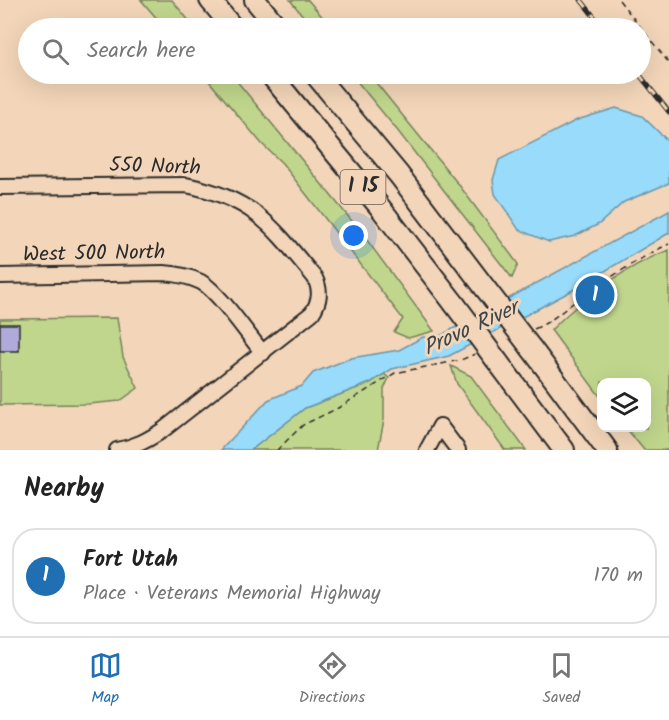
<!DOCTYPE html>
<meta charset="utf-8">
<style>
body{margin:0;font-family:Kalam,sans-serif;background:#f2f2f2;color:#222}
.controls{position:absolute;right:18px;bottom:18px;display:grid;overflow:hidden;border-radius:12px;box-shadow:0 6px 24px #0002}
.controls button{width:54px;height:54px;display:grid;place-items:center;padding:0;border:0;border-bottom:2px solid #e0e0e0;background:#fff;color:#222;font:30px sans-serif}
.you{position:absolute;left:354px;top:236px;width:21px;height:21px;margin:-15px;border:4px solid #fff;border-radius:50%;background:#1a73e8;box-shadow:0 0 0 9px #1a73e833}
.badge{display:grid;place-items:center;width:39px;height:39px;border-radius:50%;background:#1f6fb2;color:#fff;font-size:20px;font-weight:700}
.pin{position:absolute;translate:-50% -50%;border:3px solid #fff;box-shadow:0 2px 6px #0006}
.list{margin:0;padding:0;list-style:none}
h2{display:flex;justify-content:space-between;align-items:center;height:78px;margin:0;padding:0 24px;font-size:26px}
h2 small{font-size:20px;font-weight:400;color:#767676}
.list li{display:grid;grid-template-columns:39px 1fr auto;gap:18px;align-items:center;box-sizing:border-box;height:96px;margin:0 12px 12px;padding:0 12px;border:2px solid #e0e0e0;border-radius:24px}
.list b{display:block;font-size:22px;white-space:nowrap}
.list p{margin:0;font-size:20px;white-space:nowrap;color:#767676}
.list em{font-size:20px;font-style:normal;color:#767676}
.icon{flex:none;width:33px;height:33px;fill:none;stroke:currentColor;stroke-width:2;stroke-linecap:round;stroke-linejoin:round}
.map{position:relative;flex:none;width:669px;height:450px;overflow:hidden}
.search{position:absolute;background:#fff;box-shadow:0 6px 24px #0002;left:18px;right:18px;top:18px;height:66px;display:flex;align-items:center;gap:15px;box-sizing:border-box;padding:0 21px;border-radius:33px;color:#767676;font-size:22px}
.sheet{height:186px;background:#fff}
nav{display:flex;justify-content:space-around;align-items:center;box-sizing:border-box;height:84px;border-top:2px solid #e0e0e0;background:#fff;font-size:16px;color:#767676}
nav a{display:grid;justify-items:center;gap:3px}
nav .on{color:#1f6fb2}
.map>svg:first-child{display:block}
.green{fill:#c0d68c;stroke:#76805c;stroke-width:1.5}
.water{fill:#99dbfb;stroke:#6d95a8;stroke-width:1.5}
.building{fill:#b0aadb;stroke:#2b2b2b;stroke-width:1.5}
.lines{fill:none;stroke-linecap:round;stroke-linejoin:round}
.minor-casing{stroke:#2b2b2b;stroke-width:18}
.highway-casing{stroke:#2b2b2b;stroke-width:24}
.path{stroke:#2b2b2b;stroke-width:1.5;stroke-dasharray:6 4.5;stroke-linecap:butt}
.minor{stroke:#f3d6b9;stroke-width:14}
.highway{stroke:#f3d6b9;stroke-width:20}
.rail-casing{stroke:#2b2b2b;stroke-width:5}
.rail{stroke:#f3d6b9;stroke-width:3;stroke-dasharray:9;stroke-linecap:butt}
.highway-bridge-casing{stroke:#2b2b2b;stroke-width:24;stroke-linecap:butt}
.highway-bridge{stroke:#f3d6b9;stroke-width:20}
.labels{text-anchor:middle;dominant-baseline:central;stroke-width:6;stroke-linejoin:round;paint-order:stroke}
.shield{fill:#f3d6b9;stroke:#675e56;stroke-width:1.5}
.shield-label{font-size:20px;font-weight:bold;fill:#2b2b2b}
.street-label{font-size:21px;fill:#2b2b2b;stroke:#f3d6b9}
.water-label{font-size:22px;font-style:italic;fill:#3c454a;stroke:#f3d6b9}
</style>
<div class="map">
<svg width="669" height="450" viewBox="0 0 669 450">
<rect width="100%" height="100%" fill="#f3d6b9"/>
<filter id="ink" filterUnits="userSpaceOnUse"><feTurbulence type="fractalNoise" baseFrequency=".0167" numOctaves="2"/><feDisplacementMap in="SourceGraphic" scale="12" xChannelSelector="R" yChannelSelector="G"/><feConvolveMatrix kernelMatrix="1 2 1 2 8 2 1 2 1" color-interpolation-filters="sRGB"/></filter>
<g filter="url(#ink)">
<g class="green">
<path d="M141 0H172L195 28H165Z"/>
<path d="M290 0H308L332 28H313Z"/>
<path d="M203 74H231L361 232 434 331 408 338 394 332 403 319 282 163 262 144Z"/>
<path d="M351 74H369L459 185 518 264 512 278 397 130Z"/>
<path d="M669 250V450H644L626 428H646V382H602L601 398 551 330C581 299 628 265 669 250Z"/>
<path d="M117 318 123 357 138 388 120 401 88 404 0 405V319Z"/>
<path d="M451 366 471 376 526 450H505L457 384Z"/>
<path d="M384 374 389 378 384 389V420L378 450H251L305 408 370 383Z"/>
</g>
<g class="water">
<path d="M616 108 642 116 669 142V183L624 202 599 224 575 236 549 242 519 230 495 194 493 180 499 160 577 120Z"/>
<path d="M669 211V233L573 290 449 356 392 369 370 383 305 408 251 450H221L268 400 302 386 313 373 351 358 399 350 423 337 436 338Z"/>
</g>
<rect class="building" x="0" y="324" width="19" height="27"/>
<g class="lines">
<g class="minor-casing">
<g id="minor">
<path d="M0 187 186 185C255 199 273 227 315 278 321 291 320 301 312 313L163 430C148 440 135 447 117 450"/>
<path d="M0 276 164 273C177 274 189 276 201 282 219 292 248 335 263 353"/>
<path d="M427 450 440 426 458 450"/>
</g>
</g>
<g class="highway-casing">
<g id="highway">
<path d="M210 0 233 28"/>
<path d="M255 0 278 28"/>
<path d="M270 74 379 206 453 302"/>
<path d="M315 74 399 175 485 288"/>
<path d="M531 348 607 450"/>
<path d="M497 361 564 450"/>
</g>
</g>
<g class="path">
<path d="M619 0 669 63"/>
<path d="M534 329C549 323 560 313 573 303 604 282 635 260 669 244"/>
<path d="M277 450 303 425 338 408 395 373 461 360 475 354"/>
</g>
<use href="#minor" class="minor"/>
<use href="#highway" class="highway"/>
<g class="rail-casing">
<g id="rail">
<path d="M581 0 603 28"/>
<path d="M639 74 669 112"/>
</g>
</g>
<use href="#rail" class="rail"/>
<g class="highway-bridge-casing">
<g id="highway-bridge">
<path d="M485 288 531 348"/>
<path d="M453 302 497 361"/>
</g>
</g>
<use href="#highway-bridge" class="highway-bridge"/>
</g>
</g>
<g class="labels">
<rect class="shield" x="340.5" y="170" width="45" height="34" rx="4.5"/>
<g class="shield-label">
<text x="363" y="187">I 15</text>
</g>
<g class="street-label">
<text transform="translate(155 167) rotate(2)">550 North</text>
<text transform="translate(94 254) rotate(-1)">West 500 North</text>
</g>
<g class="water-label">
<text transform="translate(471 329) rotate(-25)">Provo River</text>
</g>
</g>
</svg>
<div class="controls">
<button><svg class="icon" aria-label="layers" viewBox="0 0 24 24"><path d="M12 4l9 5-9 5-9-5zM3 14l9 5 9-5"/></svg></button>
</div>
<div class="you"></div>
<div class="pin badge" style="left:595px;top:295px">1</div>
<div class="search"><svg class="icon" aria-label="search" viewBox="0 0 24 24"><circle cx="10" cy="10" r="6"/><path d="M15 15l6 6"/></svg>Search here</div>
</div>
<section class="sheet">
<h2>Nearby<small></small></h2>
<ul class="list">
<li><span class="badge">1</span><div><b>Fort Utah</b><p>Place · Veterans Memorial Highway</p></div><em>170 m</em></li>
</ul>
</section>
<nav>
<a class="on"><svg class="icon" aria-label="map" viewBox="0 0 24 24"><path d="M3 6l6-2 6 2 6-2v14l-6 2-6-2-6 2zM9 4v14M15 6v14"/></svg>Map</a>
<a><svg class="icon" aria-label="directions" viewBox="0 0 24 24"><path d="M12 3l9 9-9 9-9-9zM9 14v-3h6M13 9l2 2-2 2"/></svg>Directions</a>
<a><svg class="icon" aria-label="saved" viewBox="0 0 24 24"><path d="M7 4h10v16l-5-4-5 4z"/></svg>Saved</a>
</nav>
